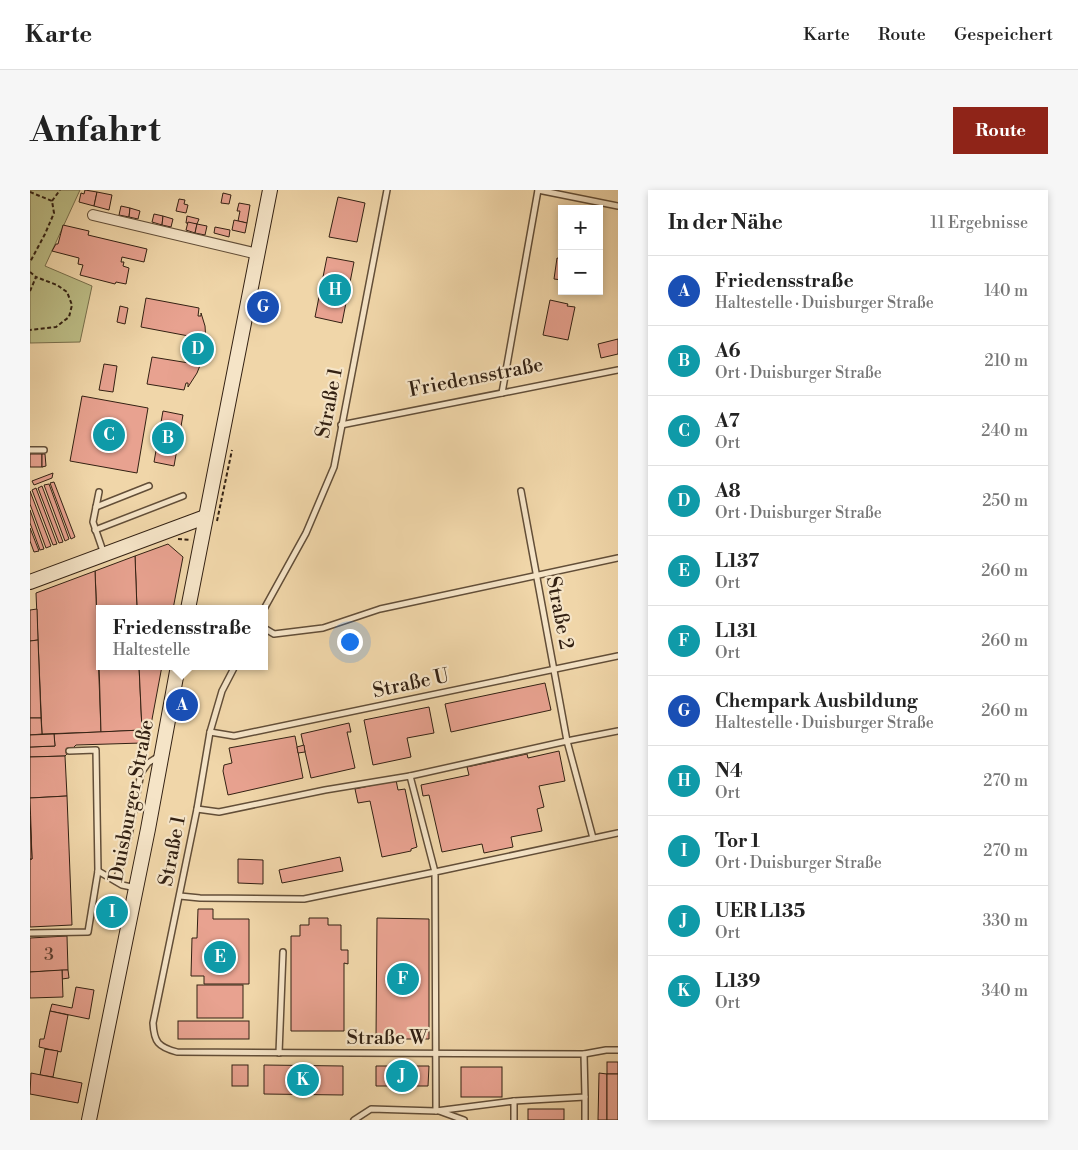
<!DOCTYPE html>
<html lang="de">
<meta charset="utf-8">
<style>
body{margin:0;font-family:"Libre Bodoni",serif;background:#f6f6f6;color:#222}
.controls{position:absolute;right:15px;top:15px;display:grid;overflow:hidden;border-radius:0px;box-shadow:0 2px 8px #0003}
.controls button{width:45px;height:45px;display:grid;place-items:center;padding:0;border:0;border-bottom:1px solid #e0e0e0;background:#fff;color:#222;font:25px sans-serif}
.you{position:absolute;left:319px;top:451px;width:18px;height:18px;margin:-12px;border:4px solid #fff;border-radius:50%;background:#1a73e8;box-shadow:0 0 0 8px #1a73e833}
.badge{display:grid;place-items:center;width:32px;height:32px;border-radius:50%;background:#8f2418;color:#fff;font-size:16px;font-weight:700}
.pin{position:absolute;translate:-50% -50%;border:2px solid #fff;box-shadow:0 1px 5px #0006}
.popup{position:absolute;left:66px;top:415px;width:172px;height:65px;box-sizing:border-box;display:grid;place-content:center;border-radius:0px;background:#fff;filter:drop-shadow(0 1px 4px #0005);font-size:16px;white-space:nowrap;color:#767676}
.popup b{font-size:19px;color:#222}
.popup::after{content:'';position:absolute;left:50%;top:100%;margin-left:-10px;border:10px solid transparent;border-top-color:#fff}
.list{margin:0;padding:0;list-style:none}
h2{display:flex;justify-content:space-between;align-items:center;height:65px;margin:0;padding:0 20px;font-size:21px}
h2 small{font-size:16px;font-weight:400;color:#767676}
.list li{display:grid;grid-template-columns:32px 1fr auto;gap:15px;align-items:center;box-sizing:border-box;height:70px;padding:0 20px;border-top:1px solid #e0e0e0}
.list b{display:block;font-size:19px;white-space:nowrap}
.list p{margin:0;font-size:16px;white-space:nowrap;color:#767676}
.list em{font-size:16px;font-style:normal;color:#767676}
.map{position:relative;flex:none;width:588px;height:930px;overflow:hidden;border-radius:0px}
header{display:flex;align-items:center;gap:30px;box-sizing:border-box;height:70px;padding:0 25px;background:#fff;border-bottom:1px solid #e0e0e0}
header strong{font-size:24px}
nav{display:flex;gap:28px;margin-inline-start:auto;font-size:18px}
.intro{display:flex;align-items:center;justify-content:space-between;box-sizing:border-box;height:120px;padding:0 30px}
h1{margin:0;font-size:35px}
.button{padding:12px 22px;border-radius:0px;background:#8f2418;color:#fff;font-size:18px;font-weight:700}
main{display:flex;gap:30px;padding:0 30px}
aside{flex:1;background:#fff;border-radius:0px;box-shadow:0 2px 8px #0003}
.map>svg:first-child{display:block}
.green{fill:#bcbd86;stroke:#786f4c}
.building{fill:#e8a290;stroke:#332113}
.lines{fill:none;stroke-linecap:round;stroke-linejoin:round}
.lane-casing{stroke:#624e38;stroke-width:8}
.street-casing{stroke:#624e38;stroke-width:12}
.secondary-casing{stroke:#332113;stroke-width:16}
.path{stroke:#332113;stroke-width:2;stroke-dasharray:4 2.5;stroke-linecap:butt}
.lane{stroke:#f5e4c7;stroke-width:5}
.street{stroke:#f5e4c7;stroke-width:10}
.secondary{stroke:#f5e4c7;stroke-width:14}
.labels{text-anchor:middle;dominant-baseline:central;stroke-width:4.5;stroke-linejoin:round;paint-order:stroke}
.number-label{font-size:18px;fill:#604132}
.street-label{font-size:20px;fill:#332113;stroke:#f5e4c7}
</style>
<header>
<strong>Karte</strong>
<nav><a>Karte</a><a>Route</a><a>Gespeichert</a></nav>
</header>
<div class="intro"><h1>Anfahrt</h1><a class="button">Route</a></div>
<main>
<div class="map">
<svg width="588" height="930" viewBox="0 0 588 930">
<rect width="100%" height="100%" fill="#f0d6a9"/>
<filter id="stains"><feTurbulence type="fractalNoise" baseFrequency=".004" numOctaves="4"/><feColorMatrix values="0 0 0 0 .2 0 0 0 0 .09 0 0 0 0 .02 0 0 0 .5 -.17"/></filter>
<radialGradient id="worn" r=".72"><stop offset=".6" stop-color="#630" stop-opacity="0"/><stop offset="1" stop-color="#630" stop-opacity=".3"/></radialGradient>
<path class="green" d="M0 0H50L15 76 62 96 50 152 0 153Z"/>
<g class="building">
<path d="M55 0 67 2 64 16 49 12 51 3 54 4Z"/>
<path d="M67 2 82 5 79 20 64 16Z"/>
<path d="M193 3 201 5 199 14 191 13Z"/>
<path d="M308 7 335 13 327 52 299 47Z"/>
<path d="M149 9 155 10 154 14 158 15 156 23 146 21Z"/>
<path d="M209 13 220 15 217 33 208 31 210 21H207Z"/>
<path d="M91 16 100 18 99 27 89 25Z"/>
<path d="M100 18 110 21 108 29 99 27Z"/>
<path d="M124 24 133 26 132 35 122 32Z"/>
<path d="M133 26 143 29 141 37 132 35Z"/>
<path d="M157 26 169 29 167 34 156 33Z"/>
<path d="M204 30 217 33 215 43 202 40Z"/>
<path d="M158 32 167 34 165 43 156 40Z"/>
<path d="M167 34 177 36 175 45 165 43Z"/>
<path d="M33 35 59 41 58 45 117 59 114 72 92 67 91 72H94L93 76 99 78 96 94 86 92 85 94 50 85 53 75 48 74 49 68 22 61 26 54H28Z"/>
<path d="M185 37 200 40 199 47 184 43Z"/>
<path d="M297 67 324 72 312 133 285 127Z"/>
<path d="M527 68 532 69V90L524 89Z"/>
<path d="M116 108 169 118 168 126H171V123L175 136 176 152 173 168 167 183 158 197V193H156L154 200 117 194 122 167 159 173 164 147 111 137Z"/>
<path d="M520 110 538 114 537 116 545 117 538 150 513 145Z"/>
<path d="M90 116 98 118 95 134 87 132Z"/>
<path d="M588 149V164L571 168 568 154Z"/>
<path d="M74 174 87 176 83 202 69 200Z"/>
<path d="M52 206 118 218 107 283 40 271Z"/>
<path d="M133 221 153 225 144 276 124 272Z"/>
<rect x="0" y="264" width="12" height="13"/>
<path d="M12 264H15L16 276 12 277Z"/>
<path d="M23 283 22 288 4 295 2 291Z"/>
<path d="M24 292 45 347 41 349 20 293Z"/>
<path d="M19 294 39 349 35 351 14 295Z"/>
<path d="M12 296 33 352 29 353 8 298Z"/>
<path d="M6 298 27 354 23 355 2 300Z"/>
<path d="M0 301 21 356 16 358 0 314Z"/>
<path d="M0 320 14 359 10 360 0 333Z"/>
<path d="M0 338 9 361 4 362 0 351Z"/>
<path d="M138 354 153 367 143 419H107L105 366Z"/>
<path d="M105 366 107 419H70L69 473 65 381Z"/>
<path d="M65 381 71 542 12 544 6 403Z"/>
<path d="M7 419 8 450 0 451V420Z"/>
<path d="M8 450 11 528H0V451Z"/>
<path d="M69 473 70 476H109L112 540 71 542Z"/>
<path d="M109 476H132L120 540H112Z"/>
<path d="M515 493 521 520 421 542 415 514Z"/>
<path d="M399 517 404 543 377 548 381 567 343 575 334 530Z"/>
<path d="M0 528H11L12 544 0 545Z"/>
<path d="M319 533 321 542H317L325 578 281 588 271 544Z"/>
<path d="M112 540V553L46 555 35 566 0 567V557L25 556 24 544Z"/>
<path d="M24 544 25 556 0 557V545Z"/>
<path d="M265 546 273 588 198 605 193 581 194 575 202 573 199 558Z"/>
<path d="M274 555 275 562 268 563 267 557Z"/>
<path d="M529 561 535 591 509 596 514 617 507 619 512 641 481 647 483 657 454 663 452 654 412 662 399 605 393 606 391 595 439 585 437 577 497 564 498 568Z"/>
<path d="M35 566 37 606 0 608V567Z"/>
<path d="M366 590 368 600 375 599 387 657 381 659V661L352 667 340 611 328 613 325 599Z"/>
<path d="M37 606 42 735 0 737V669H2L0 608Z"/>
<path d="M0 626 2 669H0Z"/>
<path d="M310 667 313 681 252 693 249 680Z"/>
<path d="M208 669 233 670V694L208 693Z"/>
<path d="M82 705 89 707 84 735 75 733 79 712H81Z"/>
<path d="M168 719H183V729H219V794H174V786H161L162 748H167Z"/>
<path d="M279 728H298V735H311V760H318V774L314 773V841H261V746H270V735H279Z"/>
<path d="M347 728 399 729V849H346Z"/>
<path d="M37 746 38 780 0 782V748Z"/>
<path d="M32 780H38L39 788 32 789Z"/>
<path d="M32 780 33 807 0 808V782Z"/>
<rect x="167" y="795" width="46" height="33"/>
<path d="M46 797 64 800 59 829 20 821 22 814 42 818Z"/>
<path d="M20 821 38 825 31 862 9 857 10 849H14Z"/>
<rect x="148" y="831" width="71" height="18"/>
<path d="M15 859 28 861 23 887 10 885Z"/>
<rect x="577" y="872" width="11" height="12"/>
<rect x="202" y="875" width="16" height="21"/>
<path d="M234 875 313 876V905L234 904Z"/>
<path d="M346 876H399L398 896H346Z"/>
<rect x="431" y="877" width="41" height="30"/>
<path d="M1 883 52 893 48 913 0 904Z"/>
<path d="M569 883 577 884V930H568Z"/>
<rect x="577" y="884" width="11" height="46"/>
<rect x="498" y="919" width="36" height="11"/>
</g>
<g class="lines">
<g class="lane-casing">
<g id="lane">
<path d="M508 0 588 16"/>
<path d="M472 203 508 0"/>
<path d="M311 235 588 180"/>
<path d="M0 260H14"/>
<path d="M491 301 537 551 588 541"/>
<path d="M69 302 63 332 74 364"/>
<path d="M66 317 119 296"/>
<path d="M65 340 153 306"/>
<path d="M234 419 276 343 304 277 357 0"/>
<path d="M234 438 244 444 293 438 350 419 588 368"/>
<path d="M205 476 192 501 180 542 167 619 123 833C124 852 128 857 147 862L554 864 576 860H588"/>
<path d="M180 542 204 546 588 466"/>
<path d="M167 619 189 622 295 600 380 586"/>
<path d="M68 681 92 695 106 698"/>
<path d="M86 691 98 650 111 583 118 573 129 566"/>
<path d="M150 706 170 708 274 709 405 682 380 586 537 551 563 648"/>
<path d="M0 743 58 742 68 681 66 560 39 561"/>
<path d="M249 863 253 762"/>
<path d="M555 907V930"/>
<path d="M484 911 555 907 554 864"/>
<path d="M406 921 405 682 588 643"/>
<path d="M409 921 434 930"/>
<path d="M324 930 341 919 406 921 484 911V930"/>
</g>
</g>
<g class="street-casing">
<path id="street" d="M63 25 228 64"/>
</g>
<g class="secondary-casing">
<g id="secondary">
<path d="M0 392 175 327"/>
<path d="M158 419 240 0"/>
<path d="M59 930 118 639 148 476"/>
</g>
</g>
<g class="path">
<path d="M0 2 22 11 24 23 15 44 0 72"/>
<path d="M22 11 30 0"/>
<path d="M0 82 6 87"/>
<path d="M0 101 6 87 27 95 37 102 42 115 39 127 26 137 0 140"/>
<path d="M187 331 202 260"/>
<path d="M148 349 161 350"/>
</g>
<use href="#lane" class="lane"/>
<use href="#street" class="street"/>
<use href="#secondary" class="secondary"/>
</g>
<g class="labels">
<g class="number-label">
<text x="19" y="764">3</text>
</g>
<g class="street-label">
<text transform="translate(446 188) rotate(-11)">Friedensstraße</text>
<text transform="translate(300 213) rotate(-79)">Straße 1</text>
<text transform="translate(529 423) rotate(79)">Straße 2</text>
<text transform="translate(381 494) rotate(-12)">Straße U</text>
<text transform="translate(102 611) rotate(-79)">Duisburger Straße</text>
<text transform="translate(143 661) rotate(-79)">Straße 1</text>
<text x="357" y="848">Straße W</text>
</g>
</g>
<rect width="100%" height="100%" filter="url(#stains)"/>
<rect width="100%" height="100%" fill="url(#worn)"/>
</svg>
<div class="controls">
<button>+</button>
<button>−</button>
</div>
<div class="you"></div>
<div class="pin badge" style="left:152px;top:515px;background:#1a4fb4">A</div>
<div class="popup"><b>Friedensstraße</b>Haltestelle</div>
<div class="pin badge" style="left:138px;top:248px;background:#0f9aa8">B</div>
<div class="pin badge" style="left:79px;top:245px;background:#0f9aa8">C</div>
<div class="pin badge" style="left:168px;top:159px;background:#0f9aa8">D</div>
<div class="pin badge" style="left:190px;top:767px;background:#0f9aa8">E</div>
<div class="pin badge" style="left:373px;top:789px;background:#0f9aa8">F</div>
<div class="pin badge" style="left:233px;top:117px;background:#1a4fb4">G</div>
<div class="pin badge" style="left:305px;top:100px;background:#0f9aa8">H</div>
<div class="pin badge" style="left:82px;top:722px;background:#0f9aa8">I</div>
<div class="pin badge" style="left:372px;top:886px;background:#0f9aa8">J</div>
<div class="pin badge" style="left:273px;top:890px;background:#0f9aa8">K</div>
</div>
<aside>
<h2>In der Nähe<small>11 Ergebnisse</small></h2>
<ul class="list">
<li><span class="badge" style="background:#1a4fb4">A</span><div><b>Friedensstraße</b><p>Haltestelle · Duisburger Straße</p></div><em>140 m</em></li>
<li><span class="badge" style="background:#0f9aa8">B</span><div><b>A6</b><p>Ort · Duisburger Straße</p></div><em>210 m</em></li>
<li><span class="badge" style="background:#0f9aa8">C</span><div><b>A7</b><p>Ort</p></div><em>240 m</em></li>
<li><span class="badge" style="background:#0f9aa8">D</span><div><b>A8</b><p>Ort · Duisburger Straße</p></div><em>250 m</em></li>
<li><span class="badge" style="background:#0f9aa8">E</span><div><b>L137</b><p>Ort</p></div><em>260 m</em></li>
<li><span class="badge" style="background:#0f9aa8">F</span><div><b>L131</b><p>Ort</p></div><em>260 m</em></li>
<li><span class="badge" style="background:#1a4fb4">G</span><div><b>Chempark Ausbildung</b><p>Haltestelle · Duisburger Straße</p></div><em>260 m</em></li>
<li><span class="badge" style="background:#0f9aa8">H</span><div><b>N4</b><p>Ort</p></div><em>270 m</em></li>
<li><span class="badge" style="background:#0f9aa8">I</span><div><b>Tor 1</b><p>Ort · Duisburger Straße</p></div><em>270 m</em></li>
<li><span class="badge" style="background:#0f9aa8">J</span><div><b>UER L135</b><p>Ort</p></div><em>330 m</em></li>
<li><span class="badge" style="background:#0f9aa8">K</span><div><b>L139</b><p>Ort</p></div><em>340 m</em></li>
</ul>
</aside>
</main>
